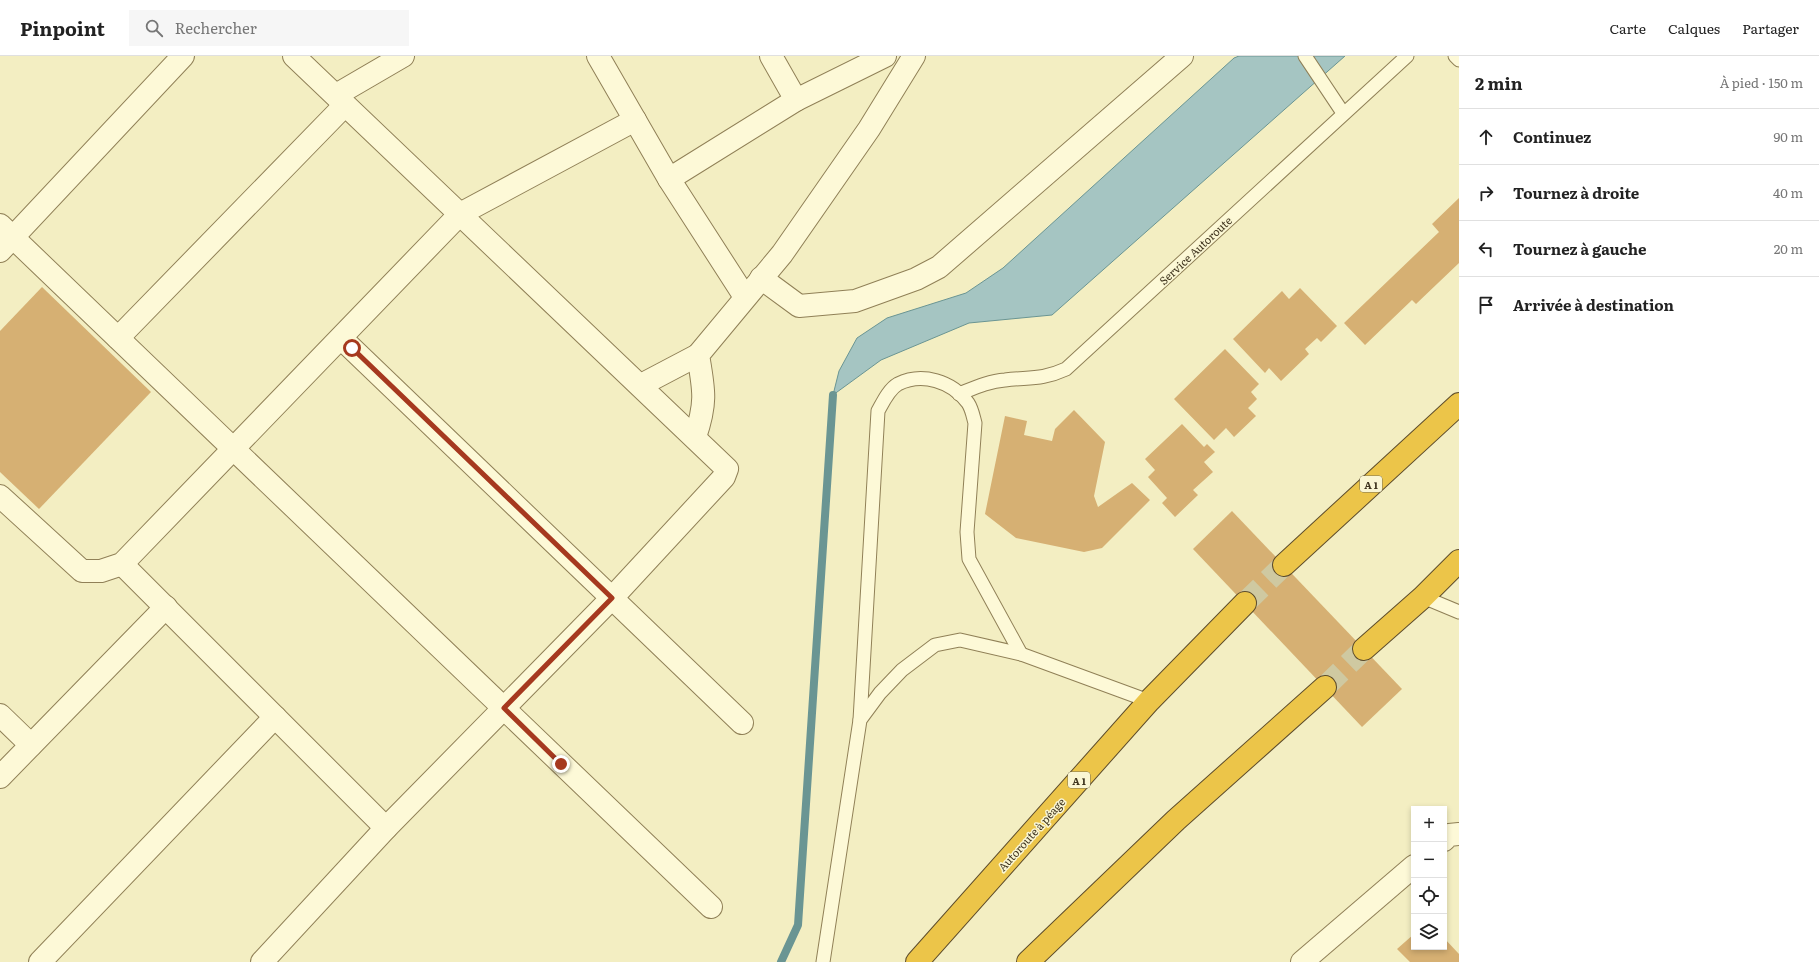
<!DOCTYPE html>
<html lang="fr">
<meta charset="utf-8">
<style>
body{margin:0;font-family:Literata,serif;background:#f6f6f6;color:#222}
.controls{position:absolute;right:12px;bottom:12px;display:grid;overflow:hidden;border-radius:0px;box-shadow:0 2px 6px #0003}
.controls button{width:36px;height:36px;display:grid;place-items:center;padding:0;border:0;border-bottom:1px solid #e0e0e0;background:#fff;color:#222;font:20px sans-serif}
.stop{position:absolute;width:12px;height:12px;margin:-9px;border:3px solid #a6391f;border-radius:50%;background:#fff}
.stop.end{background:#a6391f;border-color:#fff;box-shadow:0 1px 4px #0008}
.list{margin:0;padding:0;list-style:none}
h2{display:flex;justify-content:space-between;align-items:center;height:52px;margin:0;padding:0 16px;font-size:17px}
h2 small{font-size:13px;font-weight:400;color:#767676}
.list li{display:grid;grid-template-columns:26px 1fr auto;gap:12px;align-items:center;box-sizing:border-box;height:56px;padding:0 16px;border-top:1px solid #e0e0e0}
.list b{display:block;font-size:15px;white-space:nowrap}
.list em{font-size:13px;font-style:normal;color:#767676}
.icon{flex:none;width:22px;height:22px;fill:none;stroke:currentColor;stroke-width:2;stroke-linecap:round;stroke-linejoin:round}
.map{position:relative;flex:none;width:1459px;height:906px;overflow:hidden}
header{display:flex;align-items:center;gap:24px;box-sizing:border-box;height:56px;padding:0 20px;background:#fff;border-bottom:1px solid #e0e0e0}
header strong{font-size:19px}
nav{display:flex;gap:22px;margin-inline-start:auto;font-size:14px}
.search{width:280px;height:36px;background:#f6f6f6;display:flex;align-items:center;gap:10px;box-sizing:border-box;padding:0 14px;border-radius:0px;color:#767676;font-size:15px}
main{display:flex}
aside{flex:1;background:#fff}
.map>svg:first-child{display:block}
.water{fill:#a5c5c2;stroke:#6a9593}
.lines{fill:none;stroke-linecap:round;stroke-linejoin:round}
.stream{stroke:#6a9593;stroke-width:8}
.building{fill:#d6b073}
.motorway-tunnel{stroke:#cfc9a1;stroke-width:22;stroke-dasharray:22 11;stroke-linecap:butt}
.service-casing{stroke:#908057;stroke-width:15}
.minor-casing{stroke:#908057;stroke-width:24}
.motorway-casing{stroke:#5d4c2b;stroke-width:24}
.service{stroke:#fdf9d7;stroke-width:13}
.minor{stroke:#fdf9d7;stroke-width:22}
.motorway{stroke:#ecc549;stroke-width:22}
.route{stroke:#a6391f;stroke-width:5}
.labels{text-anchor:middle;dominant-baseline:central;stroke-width:3;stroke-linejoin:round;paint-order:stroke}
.shield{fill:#faf6d3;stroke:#766e54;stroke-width:1}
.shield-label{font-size:10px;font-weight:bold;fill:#3e331d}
.street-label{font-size:11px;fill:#3e331d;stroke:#faf6d3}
</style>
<header>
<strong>Pinpoint</strong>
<div class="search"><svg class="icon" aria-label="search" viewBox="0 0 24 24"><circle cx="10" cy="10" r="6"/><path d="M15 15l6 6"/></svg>Rechercher</div>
<nav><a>Carte</a><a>Calques</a><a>Partager</a></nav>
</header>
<main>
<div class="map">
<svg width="1459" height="906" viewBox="0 0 1459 906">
<rect width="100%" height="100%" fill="#f3eec2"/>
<path class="water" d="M1239 0H1345L1052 259 969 267 881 304 833 339 839 315 857 282 887 262 966 237 1003 212 1234 2Z"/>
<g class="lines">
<path class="stream" d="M781 906 798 869 833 339"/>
</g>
<g class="building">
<path d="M1459 142V207L1416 248 1412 244 1365 289 1344 267 1439 176 1432 168Z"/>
<path d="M42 231 151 336 39 453 0 416V275Z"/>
<path d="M1300 232 1337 270 1321 286 1317 282 1305 293 1309 298 1281 325 1269 312 1265 317 1233 283 1282 235 1289 243Z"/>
<path d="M1225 293 1259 328 1251 336 1257 343 1248 352 1256 360 1234 381 1226 372 1214 384 1174 343Z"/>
<path d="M1074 354 1105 386 1094 440 1098 451 1132 427 1150 444 1102 492 1084 496 1016 482 985 458 1005 360 1027 365 1024 379 1052 385 1055 373Z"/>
<path d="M1182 368 1204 391 1207 388 1215 396 1204 406 1213 416 1193 434 1198 439 1175 461 1162 447 1167 442 1148 421 1155 414 1145 403Z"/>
<path d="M1232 455 1402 633 1362 671 1193 493Z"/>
<path d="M1414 878V891H1444V882L1459 898V906H1410L1397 893Z"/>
</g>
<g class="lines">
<g class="motorway-tunnel">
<path d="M1245 547 1284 509"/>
<path d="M1325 631 1364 593"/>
</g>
<g class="service-casing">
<g id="service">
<path d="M1305 0 1343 57"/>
<path d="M1455 0 1459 4"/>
<path d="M959 338C974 332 989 325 1005 324 1029 321 1042 324 1066 313L1407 0"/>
<path d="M1423 541 1459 556"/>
<path d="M860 664 878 355C883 346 889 333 898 328 922 316 952 325 968 347 972 353 973 360 975 367L967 476 969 503 1021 598"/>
<path d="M823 906 860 664 880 637 902 614 935 589 960 584 1021 598 1149 645"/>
</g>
</g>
<g class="minor-casing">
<g id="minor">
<path d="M598 0 669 123 745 241"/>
<path d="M771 0 796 44 885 0"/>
<path d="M336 39 403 0"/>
<path d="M669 123 796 44"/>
<path d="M0 169 711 851"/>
<path d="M0 195 183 0"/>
<path d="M761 222 799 250 855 245 916 223 939 211 1182 0"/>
<path d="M118 282 345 49"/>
<path d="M341 282 742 667"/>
<path d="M641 329 698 299"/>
<path d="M695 381C707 346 704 334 698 299L782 198 869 73 914 0"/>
<path d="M0 440 82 515H101L122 508 460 158 635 64"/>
<path d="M122 508 386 772"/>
<path d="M0 659 31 689"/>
<path d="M0 721 166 551"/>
<path d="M1444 784 1449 779 1459 778"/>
<path d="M40 906 275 661"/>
<path d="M262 906 386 772 612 542 724 421 727 413 294 0"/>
<path d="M1302 906 1414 810"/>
</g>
</g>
<g class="motorway-casing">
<g id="motorway">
<path d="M1284 509 1459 348"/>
<path d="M1364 593 1423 541 1459 505"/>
<path d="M917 906 1149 645 1245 547"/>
<path d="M1028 906 1176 764 1325 631"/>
</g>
</g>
<use href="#service" class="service"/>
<use href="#minor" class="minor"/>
<use href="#motorway" class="motorway"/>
</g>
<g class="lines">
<path class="route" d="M352 292 612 542 504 652 561 708"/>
</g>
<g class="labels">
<g class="shield">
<rect x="1360" y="420" width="22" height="16" rx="3"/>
<rect x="1068" y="716" width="22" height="16" rx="3"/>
</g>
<g class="shield-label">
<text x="1371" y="428">A 1</text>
<text x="1079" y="724">A 1</text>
</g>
<g class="street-label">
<text transform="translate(1195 194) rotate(-43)">Service Autoroute</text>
<text transform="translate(1031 778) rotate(-48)">Autoroute à péage</text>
</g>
</g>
</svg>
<div class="controls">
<button>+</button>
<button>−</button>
<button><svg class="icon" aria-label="locate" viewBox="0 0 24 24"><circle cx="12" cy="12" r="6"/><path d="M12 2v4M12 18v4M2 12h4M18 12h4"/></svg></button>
<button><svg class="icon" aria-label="layers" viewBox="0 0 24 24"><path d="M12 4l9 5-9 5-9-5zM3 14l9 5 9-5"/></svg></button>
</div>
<div class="stop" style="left:352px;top:292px"></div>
<div class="stop end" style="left:561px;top:708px"></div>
</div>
<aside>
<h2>2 min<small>À pied · 150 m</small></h2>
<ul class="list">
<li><svg class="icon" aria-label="ahead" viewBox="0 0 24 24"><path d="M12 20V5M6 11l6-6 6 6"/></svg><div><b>Continuez</b></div><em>90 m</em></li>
<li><svg class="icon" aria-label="right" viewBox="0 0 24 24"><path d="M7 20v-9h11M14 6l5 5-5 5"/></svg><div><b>Tournez à droite</b></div><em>40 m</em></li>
<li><svg class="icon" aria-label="left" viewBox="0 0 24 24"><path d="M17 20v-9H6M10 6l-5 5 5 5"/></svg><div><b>Tournez à gauche</b></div><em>20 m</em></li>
<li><svg class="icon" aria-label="arrive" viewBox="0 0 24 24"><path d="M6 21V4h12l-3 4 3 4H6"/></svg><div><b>Arrivée à destination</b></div></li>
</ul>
</aside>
</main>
